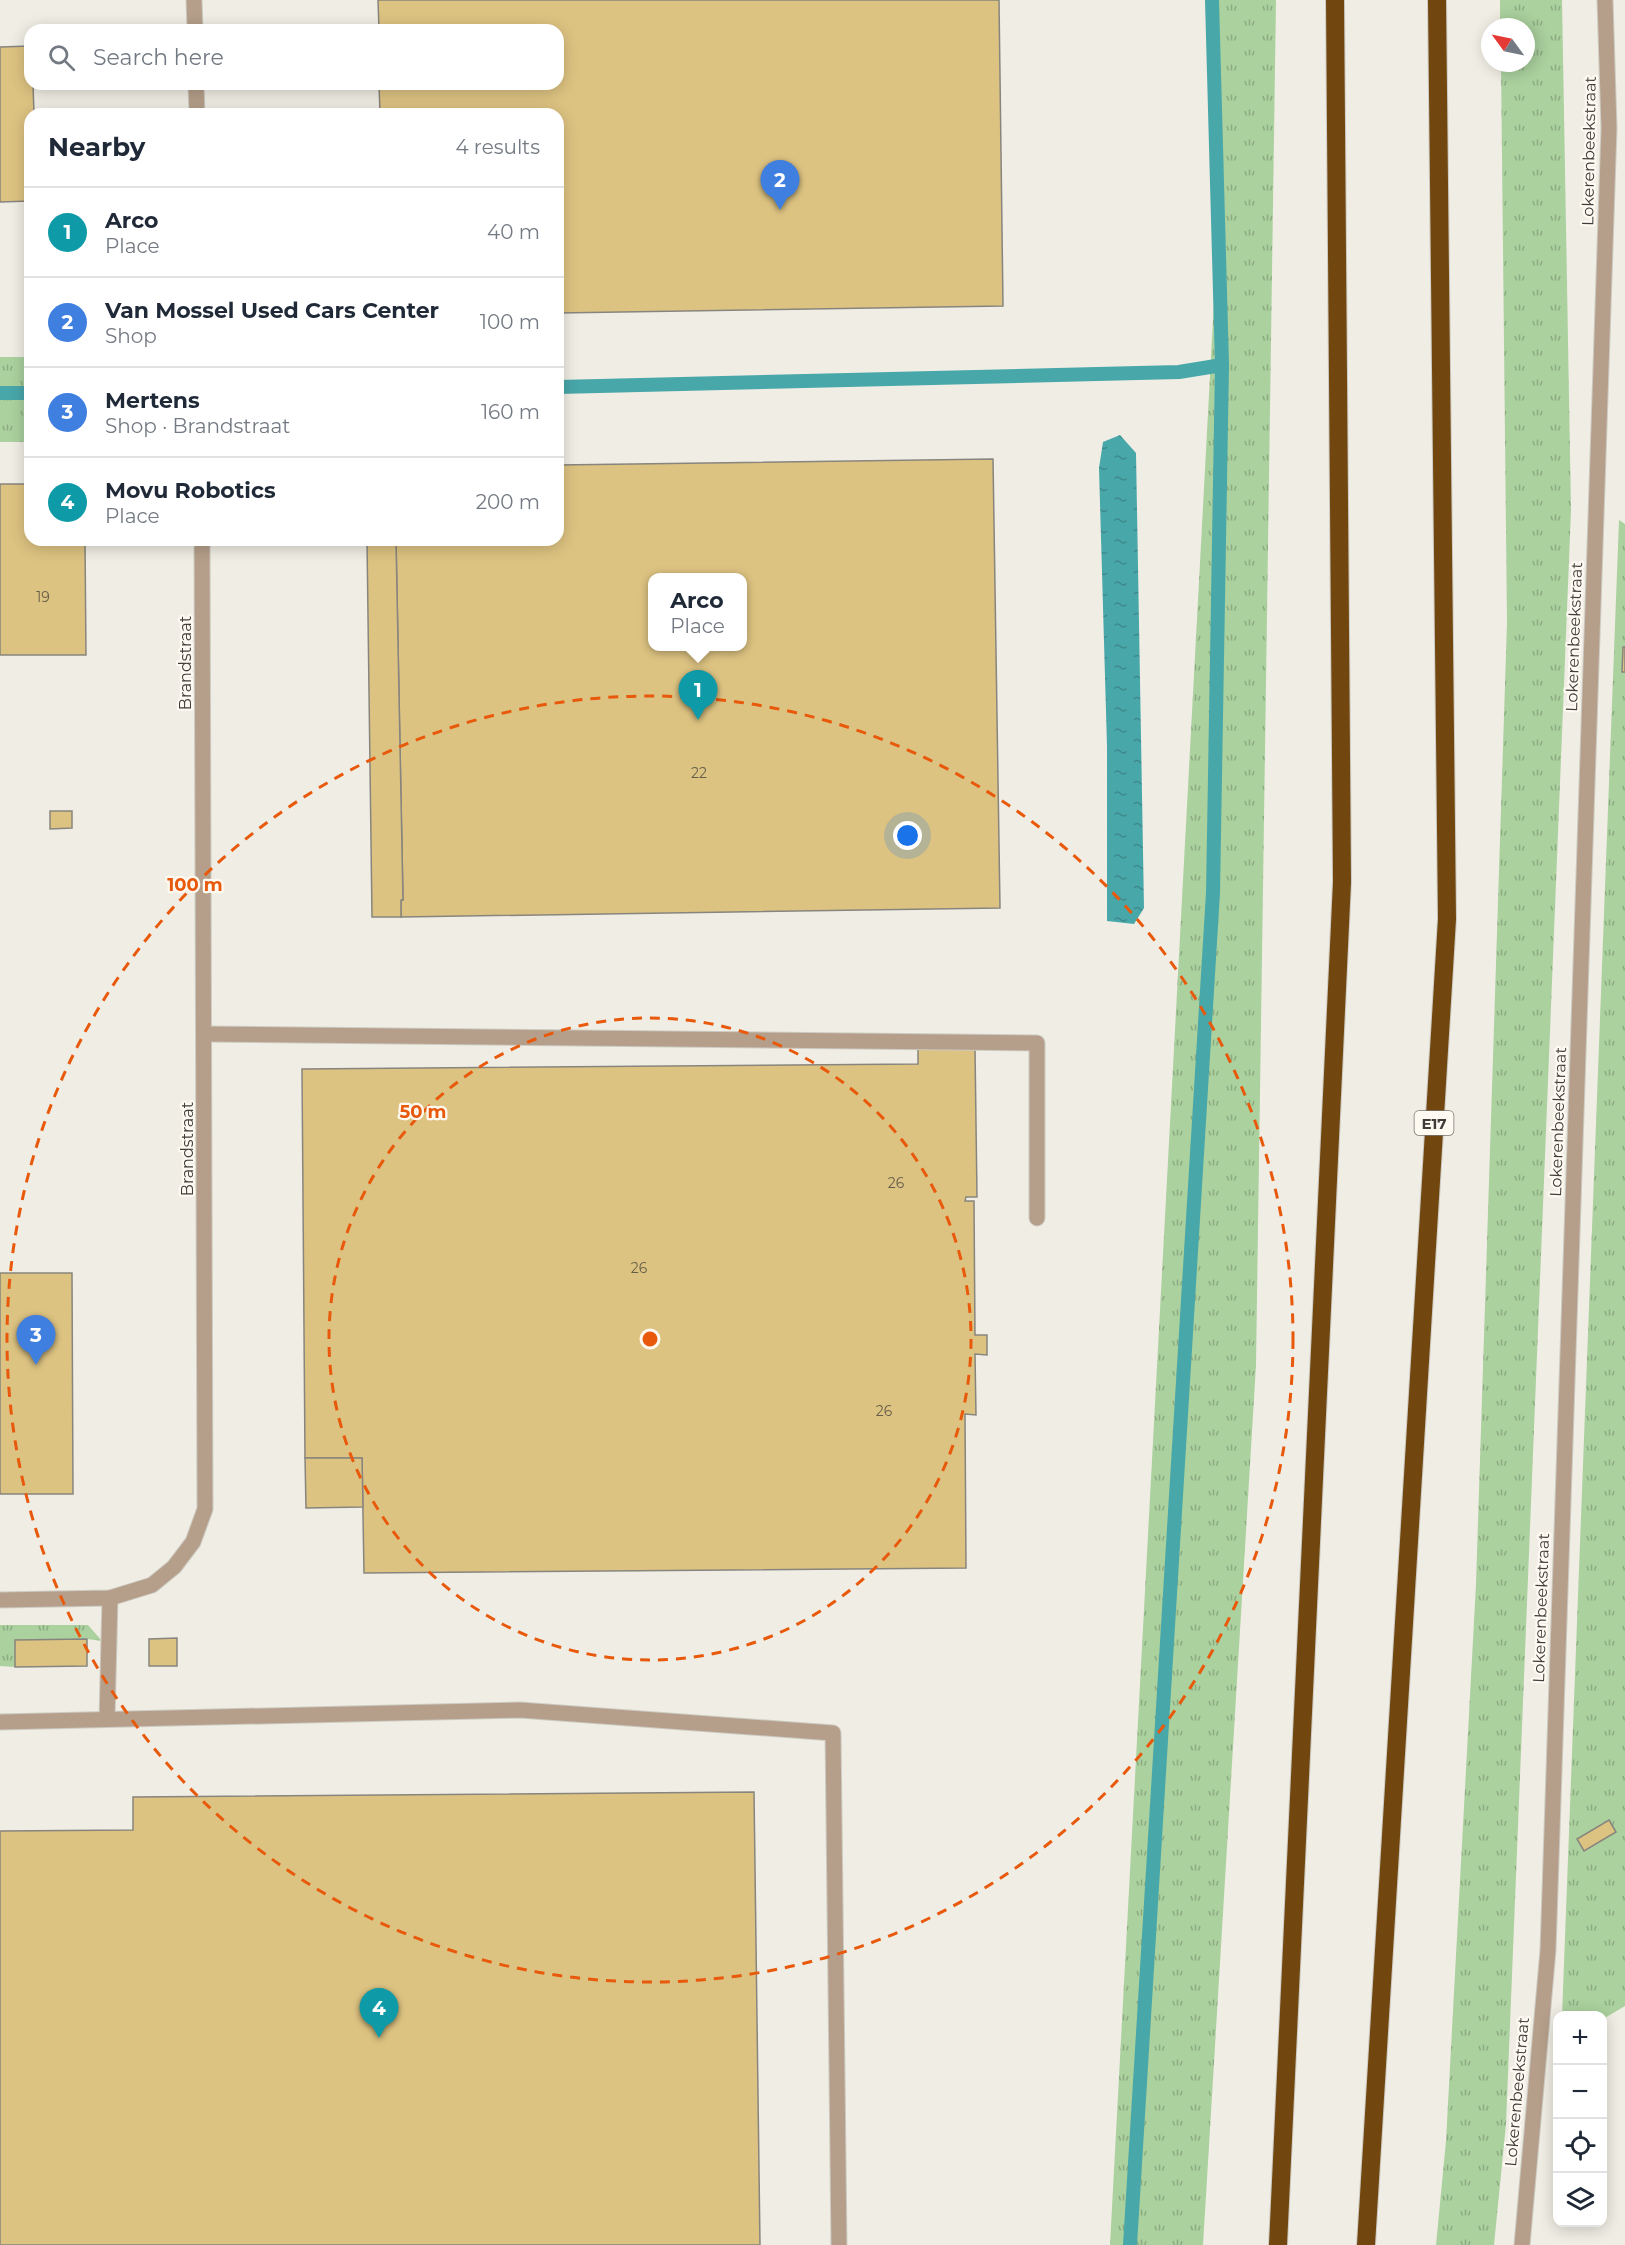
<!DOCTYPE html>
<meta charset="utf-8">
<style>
body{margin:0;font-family:Montserrat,sans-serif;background:#f2f2f3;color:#1f2937}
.controls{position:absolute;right:18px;bottom:18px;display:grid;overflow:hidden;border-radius:12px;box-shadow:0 3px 15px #0003}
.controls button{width:54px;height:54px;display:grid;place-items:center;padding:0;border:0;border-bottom:2px solid #e0e1e3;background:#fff;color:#1f2937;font:30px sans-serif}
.compass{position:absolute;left:1481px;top:18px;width:54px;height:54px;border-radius:50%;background:#fff;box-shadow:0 3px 15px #0003;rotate:303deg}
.you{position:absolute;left:908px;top:836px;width:21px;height:21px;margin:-15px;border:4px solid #fff;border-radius:50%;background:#1a73e8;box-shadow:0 0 0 9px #1a73e833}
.badge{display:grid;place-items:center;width:39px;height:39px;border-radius:50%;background:#2563eb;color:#fff;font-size:20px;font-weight:700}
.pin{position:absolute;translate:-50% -50px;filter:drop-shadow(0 2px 3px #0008)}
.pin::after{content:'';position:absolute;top:32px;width:21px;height:18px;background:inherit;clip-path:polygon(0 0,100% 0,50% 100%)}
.popup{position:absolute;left:648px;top:573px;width:99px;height:78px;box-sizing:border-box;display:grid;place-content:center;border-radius:12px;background:#fff;filter:drop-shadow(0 2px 4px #0005);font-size:20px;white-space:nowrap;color:#747a83}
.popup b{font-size:22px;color:#1f2937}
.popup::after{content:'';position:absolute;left:50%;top:100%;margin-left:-12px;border:12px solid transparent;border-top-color:#fff}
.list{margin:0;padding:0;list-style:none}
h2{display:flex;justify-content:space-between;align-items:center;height:78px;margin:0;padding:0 24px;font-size:26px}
h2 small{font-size:20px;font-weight:400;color:#747a83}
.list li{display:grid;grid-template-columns:39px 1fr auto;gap:18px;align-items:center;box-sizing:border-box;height:90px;padding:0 24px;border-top:2px solid #e0e1e3}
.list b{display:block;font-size:22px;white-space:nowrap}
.list p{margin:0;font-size:20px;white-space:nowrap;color:#747a83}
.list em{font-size:20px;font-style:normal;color:#747a83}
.icon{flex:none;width:33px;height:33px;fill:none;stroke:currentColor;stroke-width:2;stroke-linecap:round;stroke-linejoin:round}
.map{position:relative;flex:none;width:1625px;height:2245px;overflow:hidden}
.search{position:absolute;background:#fff;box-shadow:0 3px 15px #0003;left:24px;top:24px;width:540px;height:66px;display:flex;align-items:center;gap:15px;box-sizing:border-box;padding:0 21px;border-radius:18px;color:#747a83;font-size:22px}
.panel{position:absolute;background:#fff;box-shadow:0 3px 15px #0003;left:24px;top:108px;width:540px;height:438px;border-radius:18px}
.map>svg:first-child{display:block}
.grass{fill:url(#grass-tufts)}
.water{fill:url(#water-ripples)}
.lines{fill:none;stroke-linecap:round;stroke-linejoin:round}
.stream{stroke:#48a7a9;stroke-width:14}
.building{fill:#ddc382;stroke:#88857e;stroke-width:1.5;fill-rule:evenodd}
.minor-casing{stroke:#cccac2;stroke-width:17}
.highway-casing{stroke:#cccac2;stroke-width:20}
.minor{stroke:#b59f8a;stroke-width:15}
.highway{stroke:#72470f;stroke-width:18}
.ring{fill:none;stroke:#e8590c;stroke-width:3;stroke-dasharray:10 8}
.labels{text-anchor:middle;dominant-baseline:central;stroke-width:4.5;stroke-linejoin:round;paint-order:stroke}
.number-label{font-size:14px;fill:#665e4b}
.shield{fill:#fefaf1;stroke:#787670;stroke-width:1.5}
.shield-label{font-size:15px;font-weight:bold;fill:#3e3d39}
.street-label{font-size:16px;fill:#3e3d39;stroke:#fefaf1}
.centre{fill:#e8590c;stroke:#fefaf1;stroke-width:3}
.ring-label{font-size:18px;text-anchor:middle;font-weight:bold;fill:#e8590c;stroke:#fefaf1;stroke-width:4.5;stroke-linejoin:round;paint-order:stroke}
</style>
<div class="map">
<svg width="1625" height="2245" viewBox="0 0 1625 2245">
<defs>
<pattern id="grass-tufts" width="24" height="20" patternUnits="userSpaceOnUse" patternTransform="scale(1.5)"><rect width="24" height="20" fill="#abd19e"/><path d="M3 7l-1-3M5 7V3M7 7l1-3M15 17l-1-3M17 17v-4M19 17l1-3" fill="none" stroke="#8dab82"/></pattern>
<pattern id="water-ripples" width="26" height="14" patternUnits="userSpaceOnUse" patternTransform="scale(1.5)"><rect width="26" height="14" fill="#48a7a9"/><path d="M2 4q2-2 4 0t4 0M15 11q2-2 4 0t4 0" fill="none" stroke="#3d898b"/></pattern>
</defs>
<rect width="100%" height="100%" fill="#f0ede4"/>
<g class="grass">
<path d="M1211 0H1276L1256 1365 1203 2245H1110L1220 189Z"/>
<path d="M1500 0H1562L1571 510 1506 2124 1494 2245H1436L1446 2141 1476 1584 1507 623 1501 63H1526V27H1500Z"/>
<rect x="0" y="357" width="30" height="85"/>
<path d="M1619 520 1625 524V2006L1603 2019 1602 2016H1562Z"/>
<path d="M0 1625H88L102 1641 87 1639 15 1640V1667L0 1666Z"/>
</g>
<path class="water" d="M1120 435 1136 453 1144 908 1134 924 1107 921V746L1099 468 1103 442Z"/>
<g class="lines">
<g class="stream">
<path d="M1212 0 1222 365"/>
<path d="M558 387 1179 372 1222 365 1213 893 1130 2245"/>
<path d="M0 393H30"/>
</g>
</g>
<g class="building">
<path d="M378 0H999L1003 306 558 313V114H380L379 84H558V30H379Z"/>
<path d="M30 46V84H33L34 114H30V201L0 202V47Z"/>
<path d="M993 459 1000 908 401 917V900H403L396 540H558V465ZM653 578H743V646H653Z"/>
<path d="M0 484H30V540H85L86 655H0Z"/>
<path d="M367 540H396L403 900H401V917H372Z"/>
<path d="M1623 647H1625V672H1622Z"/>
<path d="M50 811H72V828L50 829Z"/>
<path d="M975 1048 977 1197H966L965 1201H974L975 1335H987V1355L975 1354 976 1415 965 1414 966 1568 364 1573 362 1458H305L302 1069 918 1064V1049Z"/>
<path d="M0 1273H72L73 1494H0Z"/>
<path d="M305 1458H362L363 1507 306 1508Z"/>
<path d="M177 1638V1666H149V1639Z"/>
<path d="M87 1639V1666L15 1667V1640Z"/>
<path d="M754 1792 760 2245H0V1831L133 1830V1797Z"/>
<path d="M1609 1820 1616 1832 1584 1851 1577 1839Z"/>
</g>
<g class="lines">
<g class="minor-casing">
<g id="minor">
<path d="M194 0 195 30"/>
<path d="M196 84 197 114"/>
<path d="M205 1034 1037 1043V1218"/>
<path d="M0 1600 110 1598 152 1585 174 1567 193 1542 205 1509 202 540"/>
<path d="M107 1719 110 1598"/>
<path d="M0 1722 520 1710 833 1733 839 2245"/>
<path d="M1522 2245 1548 1950 1609 128 1605 0"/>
</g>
</g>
<g class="highway-casing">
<g id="highway">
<path d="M1278 2245 1342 882 1335 0"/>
<path d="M1366 2245 1447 919 1437 0"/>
</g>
</g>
<use href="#minor" class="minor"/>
<use href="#highway" class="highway"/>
</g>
<g class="ring">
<circle cx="650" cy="1339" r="321"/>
<circle cx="650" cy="1339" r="643"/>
</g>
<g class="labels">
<g class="number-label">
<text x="43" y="597">19</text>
<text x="699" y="773">22</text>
<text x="896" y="1183">26</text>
<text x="639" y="1268">26</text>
<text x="884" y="1411">26</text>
</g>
<rect class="shield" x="1414.5" y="1111" width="39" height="24" rx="4.5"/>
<g class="shield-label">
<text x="1434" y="1123">E17</text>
</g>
<g class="street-label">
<text transform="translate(1589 151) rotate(-89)">Lokerenbeekstraat</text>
<text transform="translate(1574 637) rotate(-88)">Lokerenbeekstraat</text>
<text transform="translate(185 663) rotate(-90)">Brandstraat</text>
<text transform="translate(1558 1122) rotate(-88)">Lokerenbeekstraat</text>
<text transform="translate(187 1149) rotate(-90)">Brandstraat</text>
<text transform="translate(1541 1608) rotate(-88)">Lokerenbeekstraat</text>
<text transform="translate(1517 2092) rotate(-85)">Lokerenbeekstraat</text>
</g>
</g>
<circle cx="650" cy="1339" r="9" class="centre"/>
<g class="ring-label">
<text x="195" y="891">100 m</text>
<text x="423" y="1118">50 m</text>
</g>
</svg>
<div class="controls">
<button>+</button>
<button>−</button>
<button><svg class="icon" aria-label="locate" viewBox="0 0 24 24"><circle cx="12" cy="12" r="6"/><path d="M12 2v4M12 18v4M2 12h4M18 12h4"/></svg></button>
<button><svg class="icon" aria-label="layers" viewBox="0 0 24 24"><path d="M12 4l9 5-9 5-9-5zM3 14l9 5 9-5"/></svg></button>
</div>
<svg class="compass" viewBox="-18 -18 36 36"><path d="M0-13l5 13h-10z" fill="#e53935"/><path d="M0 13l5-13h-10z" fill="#747a83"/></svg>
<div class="you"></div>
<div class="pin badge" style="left:698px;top:720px;background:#0f9aa8">1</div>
<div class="popup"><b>Arco</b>Place</div>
<div class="pin badge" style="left:780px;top:210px;background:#3f7fe0">2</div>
<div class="pin badge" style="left:36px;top:1365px;background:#3f7fe0">3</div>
<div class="pin badge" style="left:379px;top:2038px;background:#0f9aa8">4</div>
<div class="search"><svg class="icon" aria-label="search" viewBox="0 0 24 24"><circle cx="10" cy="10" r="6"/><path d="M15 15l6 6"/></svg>Search here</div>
<section class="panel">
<h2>Nearby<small>4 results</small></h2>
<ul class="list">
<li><span class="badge" style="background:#0f9aa8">1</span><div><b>Arco</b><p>Place</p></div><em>40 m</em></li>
<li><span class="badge" style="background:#3f7fe0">2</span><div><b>Van Mossel Used Cars Center</b><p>Shop</p></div><em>100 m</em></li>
<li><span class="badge" style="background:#3f7fe0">3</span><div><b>Mertens</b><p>Shop · Brandstraat</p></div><em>160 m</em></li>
<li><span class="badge" style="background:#0f9aa8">4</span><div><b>Movu Robotics</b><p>Place</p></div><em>200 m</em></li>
</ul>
</section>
</div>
